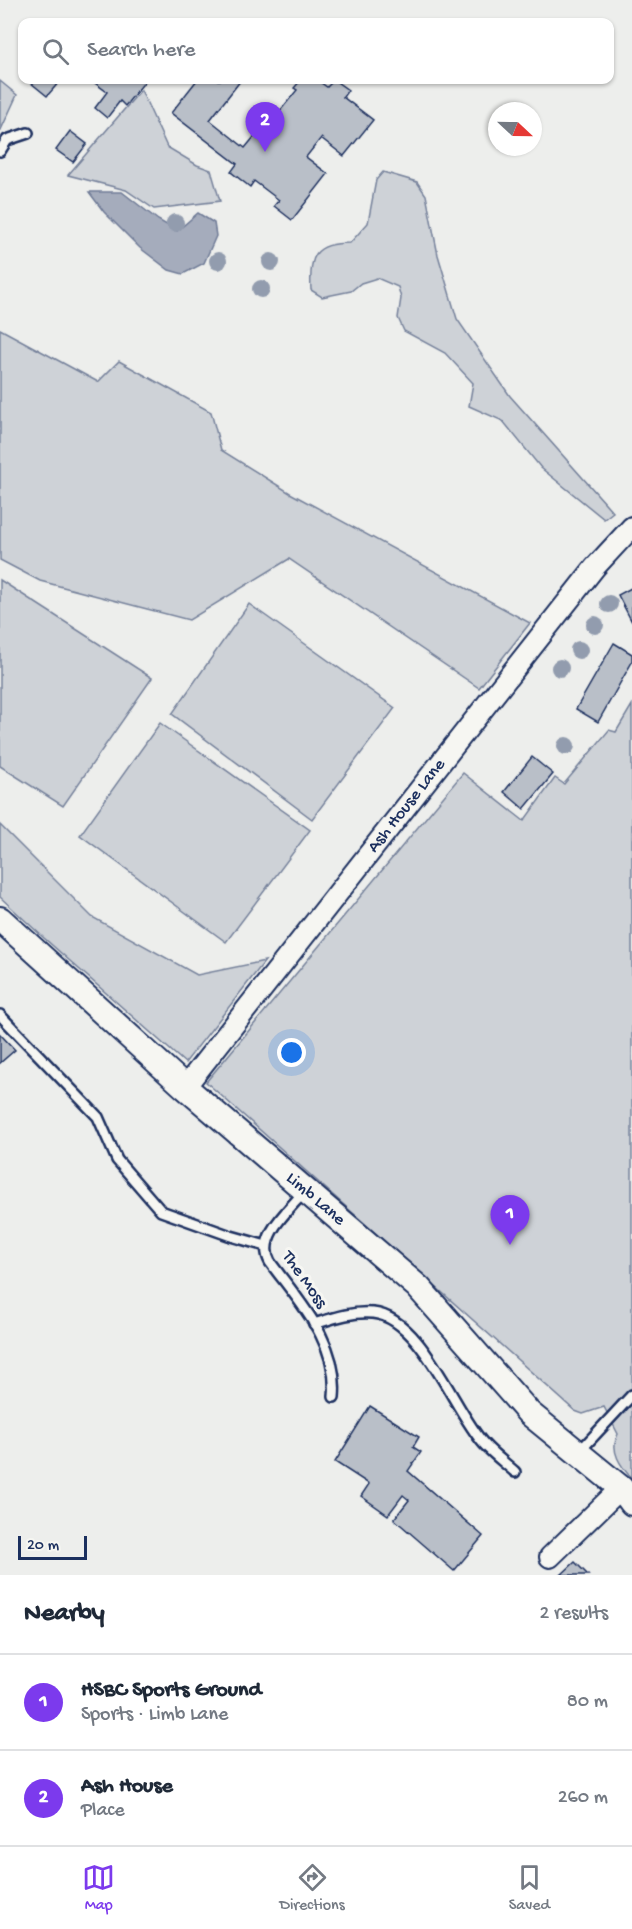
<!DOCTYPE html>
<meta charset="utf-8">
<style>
body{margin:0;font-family:"Gochi Hand",sans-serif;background:#f6f6f7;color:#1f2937}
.compass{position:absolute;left:488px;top:102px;width:54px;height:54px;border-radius:50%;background:#fff;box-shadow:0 2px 4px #0004;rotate:112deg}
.scale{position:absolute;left:18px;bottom:15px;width:69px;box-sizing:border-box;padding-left:6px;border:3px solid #1b2f5e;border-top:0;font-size:16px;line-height:21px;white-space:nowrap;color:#1b2f5e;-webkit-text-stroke:4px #f6f6f2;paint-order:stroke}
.you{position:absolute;left:292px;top:1053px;width:21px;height:21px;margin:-15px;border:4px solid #fff;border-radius:50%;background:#1a73e8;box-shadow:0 0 0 9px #1a73e833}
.badge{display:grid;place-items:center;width:39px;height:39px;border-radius:50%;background:#7c3aed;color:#fff;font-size:20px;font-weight:700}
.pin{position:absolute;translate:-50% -50px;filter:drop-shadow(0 2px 3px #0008)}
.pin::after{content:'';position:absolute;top:32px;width:21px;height:18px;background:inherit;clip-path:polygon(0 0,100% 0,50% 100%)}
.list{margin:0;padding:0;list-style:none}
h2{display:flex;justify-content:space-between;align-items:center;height:78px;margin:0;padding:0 24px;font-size:26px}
h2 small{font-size:20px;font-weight:400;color:#747a83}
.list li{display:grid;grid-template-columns:39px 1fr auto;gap:18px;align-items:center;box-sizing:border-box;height:96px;padding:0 24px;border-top:2px solid #e0e1e3}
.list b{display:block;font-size:22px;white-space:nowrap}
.list p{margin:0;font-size:20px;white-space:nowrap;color:#747a83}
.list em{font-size:20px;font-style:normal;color:#747a83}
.icon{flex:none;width:33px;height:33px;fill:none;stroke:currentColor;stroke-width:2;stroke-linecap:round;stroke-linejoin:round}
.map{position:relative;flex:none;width:632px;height:1575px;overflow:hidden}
.search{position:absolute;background:#fff;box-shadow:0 2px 4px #0004;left:18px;right:18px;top:18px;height:66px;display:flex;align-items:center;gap:15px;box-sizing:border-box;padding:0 21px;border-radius:12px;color:#747a83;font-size:22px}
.sheet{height:270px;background:#fff}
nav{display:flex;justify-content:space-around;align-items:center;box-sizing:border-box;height:84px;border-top:2px solid #e0e1e3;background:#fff;font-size:16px;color:#747a83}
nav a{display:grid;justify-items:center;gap:3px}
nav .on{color:#7c3aed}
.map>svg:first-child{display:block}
.green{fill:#ced2d7;stroke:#74809a;stroke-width:1.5}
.water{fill:#a5acbc;stroke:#6e7a96;stroke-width:1.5}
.building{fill:#b9bfc8;stroke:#1b2f5e;stroke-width:1.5}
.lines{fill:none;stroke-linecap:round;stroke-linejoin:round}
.service-casing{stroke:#1b2f5e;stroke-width:14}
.minor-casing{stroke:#1b2f5e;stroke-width:24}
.tertiary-casing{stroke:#1b2f5e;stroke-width:28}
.service{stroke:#f6f6f2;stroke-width:9}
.minor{stroke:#f6f6f2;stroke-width:20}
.tertiary{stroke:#f6f6f2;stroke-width:24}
.tree{fill:#929cae}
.labels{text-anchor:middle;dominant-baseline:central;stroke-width:6;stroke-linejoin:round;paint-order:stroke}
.street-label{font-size:18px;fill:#1b2f5e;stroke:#f6f6f2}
</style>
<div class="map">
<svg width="632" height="1575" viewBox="0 0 632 1575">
<rect width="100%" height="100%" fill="#edeeec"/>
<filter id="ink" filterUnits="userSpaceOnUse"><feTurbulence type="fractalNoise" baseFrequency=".0167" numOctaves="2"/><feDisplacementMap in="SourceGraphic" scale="12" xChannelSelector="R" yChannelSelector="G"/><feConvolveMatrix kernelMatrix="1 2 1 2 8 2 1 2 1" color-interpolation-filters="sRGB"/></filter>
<g filter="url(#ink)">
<g class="green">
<path d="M0 81 17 95 0 132Z"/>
<path d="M141 90 167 147 197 165 211 170 220 201 154 209 126 190 68 175Z"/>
<path d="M383 172 417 182 426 195 438 255 457 319 510 396 613 512 604 519 541 468 503 421 469 406 473 383 445 353 404 331 398 318 401 298 398 287 377 278 361 283 351 291 322 297 311 290C309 256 314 243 350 243L368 223 376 180Z"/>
<path d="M0 329 98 382 119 361 211 412 221 450 290 493 530 623 479 688 289 559 189 620 40 581 0 560Z"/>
<path d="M0 580 152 678 63 806 0 766Z"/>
<path d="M249 604 395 708 312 819 172 714Z"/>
<path d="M632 705V1479C621 1466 609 1451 618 1434L604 1407 583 1414 575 1411 206 1082 463 773 524 821 555 778 564 784 609 730 616 732Z"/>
<path d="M160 723 310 830 226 942 80 835Z"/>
<path d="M0 825 92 917 197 975 265 961 185 1063 44 938 0 897Z"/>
</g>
<path class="water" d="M89 192H122L158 220 177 231 198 213 214 223 216 236 204 263 183 274 169 270 140 248 104 212Z"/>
<g class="building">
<path d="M34 80H61L47 96 31 83Z"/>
<path d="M97 80H146L125 106 120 101 107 118 95 108 107 92 95 83Z"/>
<path d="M197 80H241L210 120 245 148 264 125 267 127 297 90 294 88 301 80H317L327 87 334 80 348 90 343 97 373 120 344 156 321 138 306 157 328 174 292 220 274 206 279 200 254 181 250 187 231 172 237 164 171 113Z"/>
<path d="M70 131 87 144 73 162 56 150Z"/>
<path d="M631 588 632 590V622L618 595Z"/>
<path d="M614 643 632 654V662L598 722 576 709Z"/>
<path d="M532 757 553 774 524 809 504 792Z"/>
<path d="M0 1034 15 1050 0 1063Z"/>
<path d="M370 1406 419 1437 413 1447 421 1452 408 1471 483 1536 454 1571 394 1519 409 1500 403 1495 388 1515 361 1496 369 1484 335 1462Z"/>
<path d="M575 1562 588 1575H561Z"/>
</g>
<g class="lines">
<g class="service-casing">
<g id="service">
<path d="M0 151 7 140 28 133"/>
<path d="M0 1015 98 1117 117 1160 161 1211 231 1236 266 1246"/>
<path d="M304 1192C289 1210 256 1237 270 1262 300 1303 339 1343 334 1397"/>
<path d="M314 1324C333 1318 353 1311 373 1313 422 1318 454 1411 484 1444 493 1454 505 1463 515 1472"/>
<path d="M578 1453 632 1395"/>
</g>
</g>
<g class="minor-casing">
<g id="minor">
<path id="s1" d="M185 1087 595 567 632 527"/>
<path d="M550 1557 621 1488"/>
</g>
</g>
<g class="tertiary-casing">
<g id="tertiary">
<path id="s2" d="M0 919 185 1087 418 1287 529 1413 621 1488 632 1503"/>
</g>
</g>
<use href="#service" class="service"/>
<use href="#minor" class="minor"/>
<use href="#tertiary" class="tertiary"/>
</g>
<g class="tree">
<circle cx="175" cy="223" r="9"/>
<circle cx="218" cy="261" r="9"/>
<circle cx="271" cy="262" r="9"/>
<circle cx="261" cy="289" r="9"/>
<circle cx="609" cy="604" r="9"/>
<circle cx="595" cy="625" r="9"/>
<circle cx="579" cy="650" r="9"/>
<circle cx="560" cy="668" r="9"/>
<circle cx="566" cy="746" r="9"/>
</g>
</g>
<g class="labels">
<g class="street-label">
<text stroke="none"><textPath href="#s1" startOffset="358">Ash House Lane</textPath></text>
<text stroke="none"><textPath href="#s2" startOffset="422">Limb Lane</textPath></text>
<text transform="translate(304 1280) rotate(55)">The Moss</text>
</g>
</g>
</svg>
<svg class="compass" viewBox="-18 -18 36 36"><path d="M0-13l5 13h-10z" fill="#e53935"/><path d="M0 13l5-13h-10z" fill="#747a83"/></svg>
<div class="scale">20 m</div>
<div class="you"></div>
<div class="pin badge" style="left:510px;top:1245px">1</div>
<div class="pin badge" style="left:265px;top:152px">2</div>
<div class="search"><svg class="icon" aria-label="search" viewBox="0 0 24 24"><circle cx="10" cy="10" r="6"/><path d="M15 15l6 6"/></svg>Search here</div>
</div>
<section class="sheet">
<h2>Nearby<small>2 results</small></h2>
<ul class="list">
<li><span class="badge">1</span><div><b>HSBC Sports Ground</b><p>Sports · Limb Lane</p></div><em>80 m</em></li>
<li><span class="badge">2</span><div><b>Ash House</b><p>Place</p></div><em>260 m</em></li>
</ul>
</section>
<nav>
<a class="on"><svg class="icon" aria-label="map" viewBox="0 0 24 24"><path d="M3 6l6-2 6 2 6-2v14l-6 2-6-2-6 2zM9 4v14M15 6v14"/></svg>Map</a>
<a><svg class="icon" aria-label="directions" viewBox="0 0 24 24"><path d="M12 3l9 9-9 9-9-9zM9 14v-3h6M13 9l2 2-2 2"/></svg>Directions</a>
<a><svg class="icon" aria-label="saved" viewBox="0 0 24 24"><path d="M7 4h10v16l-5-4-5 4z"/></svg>Saved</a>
</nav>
